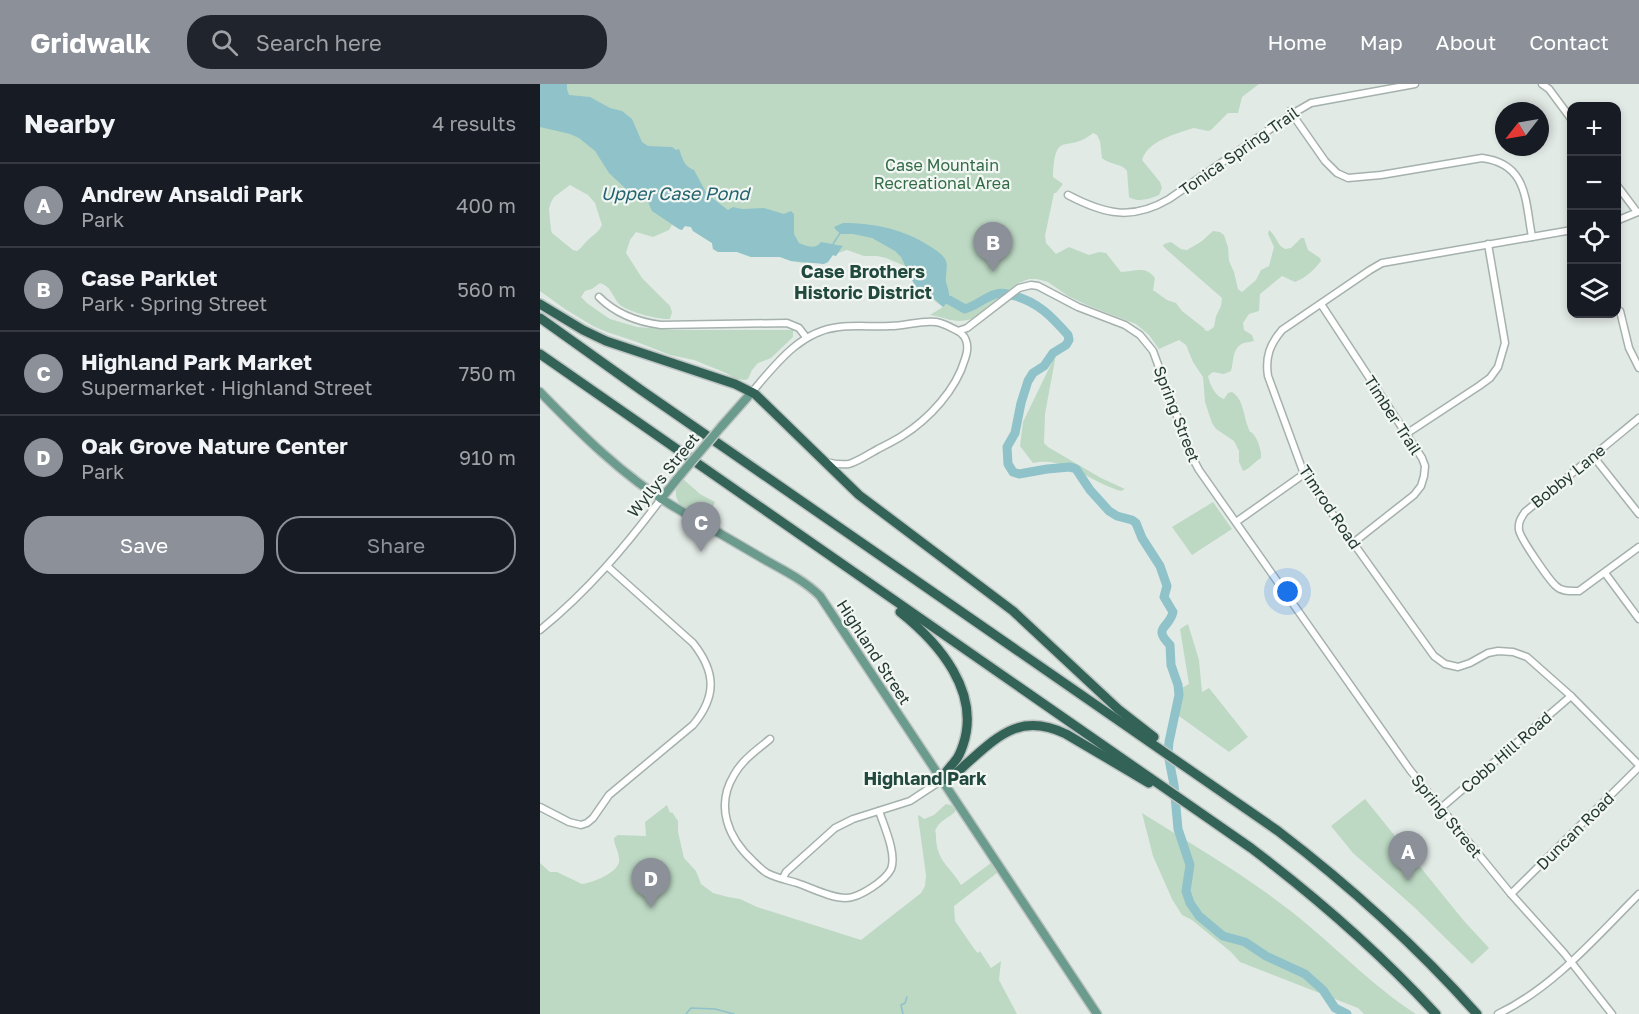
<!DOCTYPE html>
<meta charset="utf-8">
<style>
body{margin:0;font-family:"Golos Text",sans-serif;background:#20242c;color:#f1f3f6}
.controls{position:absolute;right:18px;top:18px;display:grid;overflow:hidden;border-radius:12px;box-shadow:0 3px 9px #0003}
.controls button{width:54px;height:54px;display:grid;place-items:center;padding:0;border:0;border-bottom:2px solid #363941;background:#171b24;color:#f1f3f6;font:30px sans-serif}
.compass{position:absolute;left:955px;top:18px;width:54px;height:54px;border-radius:50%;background:#171b24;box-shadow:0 3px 9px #0003;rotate:239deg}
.you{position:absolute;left:748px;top:508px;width:21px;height:21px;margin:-15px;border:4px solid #fff;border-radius:50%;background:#1a73e8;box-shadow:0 0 0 9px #1a73e833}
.badge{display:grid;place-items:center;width:39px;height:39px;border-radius:50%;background:#8c9099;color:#fff;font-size:20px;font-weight:700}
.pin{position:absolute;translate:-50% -50px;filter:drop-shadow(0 2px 3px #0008)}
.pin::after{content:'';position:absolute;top:32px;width:21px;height:18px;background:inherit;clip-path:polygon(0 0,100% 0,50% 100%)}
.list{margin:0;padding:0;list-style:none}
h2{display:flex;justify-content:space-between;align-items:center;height:78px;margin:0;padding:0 24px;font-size:26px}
h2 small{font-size:20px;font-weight:400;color:#9ea1a6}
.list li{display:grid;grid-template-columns:39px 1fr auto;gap:18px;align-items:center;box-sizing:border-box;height:84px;padding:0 24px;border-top:2px solid #363941}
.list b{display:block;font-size:22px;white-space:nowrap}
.list p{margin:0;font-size:20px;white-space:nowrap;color:#9ea1a6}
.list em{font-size:20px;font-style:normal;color:#9ea1a6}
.actions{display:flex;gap:12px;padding:18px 24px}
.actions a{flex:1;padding:14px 0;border:2px solid #8c9099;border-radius:24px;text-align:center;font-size:21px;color:#8c9099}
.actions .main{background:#8c9099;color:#fff}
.icon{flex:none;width:33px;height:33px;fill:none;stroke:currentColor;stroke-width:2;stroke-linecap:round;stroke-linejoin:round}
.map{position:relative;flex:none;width:1099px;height:930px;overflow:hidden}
header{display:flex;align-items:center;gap:36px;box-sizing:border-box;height:84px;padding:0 30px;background:#8c9099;color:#fff}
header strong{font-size:28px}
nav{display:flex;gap:33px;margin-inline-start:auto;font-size:21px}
.search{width:420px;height:54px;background:#20242c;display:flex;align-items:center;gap:15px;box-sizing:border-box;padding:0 21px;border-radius:24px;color:#9ea1a6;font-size:22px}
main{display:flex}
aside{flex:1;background:#171b24}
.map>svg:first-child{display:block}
.green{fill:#bdd9c4;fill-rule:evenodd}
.water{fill:#90c2c9}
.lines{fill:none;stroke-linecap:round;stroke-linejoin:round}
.stream{stroke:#90c2c9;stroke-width:1.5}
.river{stroke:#90c2c9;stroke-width:9}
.minor-casing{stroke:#a5b1ad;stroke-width:9}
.major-casing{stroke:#bdc4c2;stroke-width:11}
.highway-casing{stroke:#bdc4c2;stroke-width:12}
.minor{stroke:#fff;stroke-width:6}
.major{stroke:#6b9b8d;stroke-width:8}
.highway{stroke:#336257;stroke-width:9}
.major-bridge-casing{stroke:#bdc4c2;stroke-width:11;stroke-linecap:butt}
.major-bridge{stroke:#6b9b8d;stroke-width:8}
.labels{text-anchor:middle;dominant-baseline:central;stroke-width:4.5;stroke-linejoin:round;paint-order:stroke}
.street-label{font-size:16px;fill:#243933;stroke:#f2f7f4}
.park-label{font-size:16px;fill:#336b47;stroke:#f2f7f4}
.water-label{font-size:18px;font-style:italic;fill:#25636e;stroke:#f2f7f4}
.neighbourhood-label{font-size:18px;font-weight:bold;fill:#22493e;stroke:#f2f7f4}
</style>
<header>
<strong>Gridwalk</strong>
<div class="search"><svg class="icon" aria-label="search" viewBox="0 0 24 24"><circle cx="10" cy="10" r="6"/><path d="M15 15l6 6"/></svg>Search here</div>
<nav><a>Home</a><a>Map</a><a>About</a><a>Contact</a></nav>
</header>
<main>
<aside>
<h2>Nearby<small>4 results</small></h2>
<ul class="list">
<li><span class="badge">A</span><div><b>Andrew Ansaldi Park</b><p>Park</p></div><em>400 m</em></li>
<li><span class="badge">B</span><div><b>Case Parklet</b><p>Park · Spring Street</p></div><em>560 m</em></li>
<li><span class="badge">C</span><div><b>Highland Park Market</b><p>Supermarket · Highland Street</p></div><em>750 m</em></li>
<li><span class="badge">D</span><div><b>Oak Grove Nature Center</b><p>Park</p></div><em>910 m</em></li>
</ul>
<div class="actions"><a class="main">Save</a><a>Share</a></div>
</aside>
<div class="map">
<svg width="1099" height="930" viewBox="0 0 1099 930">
<rect width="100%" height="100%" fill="#e2eae6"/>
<g class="green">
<path d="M0 0H719L702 13 698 29H688L671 46 668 47 654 44 650 45C633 51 608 57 602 76L620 98 622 104 619 111C610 115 598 119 589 113L587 87C582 79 569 81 562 74L560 57 557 51 553 49C527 71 515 43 513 93L523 100 516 109H514L505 152 506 159 516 170 529 163 549 171 559 168 566 169 581 188C594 188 605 181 615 194L613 206 627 216 636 219 642 227 665 245 664 246 668 247 674 243 676 232 681 222 682 214 627 166 623 162 624 160 631 158 641 165 647 166 662 157 673 147 680 148 684 151 688 163 689 177 694 188 698 205 702 208 716 196 721 186 729 182 734 163 728 150 729 146C737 152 737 162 745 165L751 164 761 154H764L768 166 780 174 781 177C774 186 767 193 755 198L742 192 720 210 719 227 709 230 703 239 704 246 712 251 714 257C711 258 707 258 704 259 692 263 694 277 691 287L684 290 673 288 668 292C670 301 675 312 684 315L688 309 692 308C704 316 703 330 708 343 711 351 709 345 714 351 718 356 722 368 721 374 714 378 710 385 703 387L699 378V367L694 357 676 345 672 339 665 318 663 293 653 278 646 261 639 256 619 265 609 251 596 240 547 221 528 212 508 198 497 195H489L479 199 434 234C416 241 408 234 390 231L403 223 377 204 365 182 346 174 337 172H324L307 166 298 169 296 172 293 171 286 179H263L251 177 240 173H211L197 168H178L173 165 172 159 153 147 151 143 145 142 141 146 132 141 129 146 113 153 96 148 90 156 86 169 102 194 130 222 132 228 130 235C118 236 88 228 79 220 72 212 71 202 60 199L52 205 45 207 41 213 48 220 70 235 97 243 134 246H253V253L231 274 218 279 212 286 208 295 205 296 196 295 186 289 154 276 130 271 97 258 67 248 53 242 25 225 0 207ZM30 101 48 111 55 119 62 141C58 149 54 150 48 156 43 160 42 164 37 167L33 166 12 149 11 146 9 125 11 118 14 113Z"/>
<path d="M514 274 515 276 505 330 504 359 508 363 561 394 585 405 581 407C550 399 527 372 493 379L480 362 483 338Z"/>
<path d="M143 395 160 410 175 418 166 438C154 431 134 424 136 406Z"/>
<path d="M673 418 692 445 652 471 632 443Z"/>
<path d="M648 540 659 576 662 608 669 604 708 653 689 668 632 627 636 607 649 600 640 545Z"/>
<path d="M825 715 924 837 949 864 932 880 874 823 813 769 791 742Z"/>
<path d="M406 720 411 721 415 725V728C410 733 401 736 397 743 394 747 396 747 396 752 396 777 410 782 421 801L451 779 457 789 414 822 415 837 435 866 438 869 440 867 451 884 461 877 459 896 477 930H0V779L10 788H17L42 800C52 799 77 789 79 778 80 769 74 762 74 754L78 751 106 752 105 738 127 721 130 729 132 728 138 737V748L144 774 156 787 161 800 173 809 188 813 200 815 217 823 321 856 381 809 385 802 386 791 378 733 379 731 384 735 394 731Z"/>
<path d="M602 729C653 761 705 791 752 828 794 861 831 901 876 930H824L818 924 700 878 691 868 652 836 642 831 632 815 613 772Z"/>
</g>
<g class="water">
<path d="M0 0H27V5L29 11 50 13 70 24 82 27 92 35 102 58 108 62 132 63 136 66 139 65C142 73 144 83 154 86L167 110 188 126 193 123 202 125 224 124 244 130 251 127 254 130V150L259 159C266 162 275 166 281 158L303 162 302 163 296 172 293 171 288 178 284 180 251 177 240 173H211L197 168H178L173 165 172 159 153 147 151 143 145 142 142 146 139 145 112 127 108 118 103 111 100 109 90 107 85 104 69 89 55 67 39 54 30 50 0 43Z"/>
<path d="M303 139C334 139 364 145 391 163 396 166 402 170 405 175 409 181 405 190 406 198 409 208 412 214 403 223L391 212 380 207 374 200 361 173 355 167 332 154 313 150H301L296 146 294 143Z"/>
</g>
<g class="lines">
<g class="stream">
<path d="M293 160 300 149"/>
<path d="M146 930 151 924 175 925 194 930"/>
<path d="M363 930 361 921 365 919 367 913"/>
</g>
<path class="river" d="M409 216 425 225C436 222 445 213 456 210 462 208 468 210 475 212 498 218 512 233 528 251L529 256 526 261 513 269 504 282 493 289 488 297 481 319 475 349 467 363 468 380 473 388 479 390 507 385 530 383 536 385 550 406 569 427 577 432 592 436 596 439 602 454 620 482 627 502 624 513 633 528C629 545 612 543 630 561L631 581 638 601 639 611 629 658 628 670 634 701 638 745 650 781 646 807 650 819 659 832 683 852 705 858 726 872 765 890 783 906 795 924 807 930"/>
<g class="minor-casing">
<g id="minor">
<path d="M1002 0 1009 5 1032 36"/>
<path d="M750 27 785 77 797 89 808 94 841 91 942 74C988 80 985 116 992 153"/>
<path d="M1076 100 1097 128"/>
<path d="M528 111C564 130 592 137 629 115L752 30 771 19 875 0"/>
<path d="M1076 137 1098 128"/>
<path d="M1032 146 842 179 830 186 742 246C730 260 725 273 728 292L764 390 894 572 905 580 918 583 930 579 948 569 958 567 973 568 987 573 1031 612 1099 681"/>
<path d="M59 213C76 230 98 238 121 241L247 239 259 244 266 253"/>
<path d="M781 220 882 374 885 382 884 392 881 402 874 411 813 459"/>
<path d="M1080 227 1089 264 1099 284"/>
<path d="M212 308C235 281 260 247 299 243 316 241 333 243 350 242 366 242 381 236 396 238 404 239 411 244 418 247L427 244 479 204 491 201 498 202 538 223 585 241 600 251 613 267 652 373 659 386 870 686 971 810 1024 869 1072 930"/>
<path d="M1099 334 985 428C981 434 978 438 979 446 980 454 1009 496 1016 502 1022 508 1031 507 1039 507L1099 463"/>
<path d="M866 350 939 302 950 294 958 283 965 259 948 160"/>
<path d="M1053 372 1099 430"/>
<path d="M286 378C294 380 301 381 309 380 319 377 329 370 338 365 346 361 354 357 362 352 389 335 416 306 425 275 429 264 428 253 418 247"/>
<path d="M696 438 764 390"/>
<path d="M1065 489 1099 535"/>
<path d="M0 546C47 508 85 463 121 415"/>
<path d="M230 655C217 666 202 676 194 691 175 722 188 754 213 777 217 781 222 786 227 789 236 794 247 796 257 799 272 804 290 814 306 814 319 814 345 797 351 785 357 770 344 742 339 727"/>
<path d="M0 723 29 738 41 741 47 739 53 734 69 711 153 641C177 612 176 588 153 559L67 482"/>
<path d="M901 724 1031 612"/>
<path d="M243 794 246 788 295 744 313 735 370 717 402 696"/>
<path d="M971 810 1099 683"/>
<path d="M958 930C1014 903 1055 854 1099 810"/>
</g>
</g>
<g class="major-casing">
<g id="major">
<path d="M0 308C40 349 82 391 131 421 163 440 195 458 227 477 245 487 265 497 280 512L557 930"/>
<path d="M181 343 212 308"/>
<path d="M121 415 142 389"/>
</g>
</g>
<g class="highway-casing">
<g id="highway">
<path d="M0 220 43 246 66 257 195 300 215 310 319 411 473 527 578 625 614 653"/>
<path d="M0 234 101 306 738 747C810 802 877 863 937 930"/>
<path d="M0 270 711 764C777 814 840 869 896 930"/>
<path d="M360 528C399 559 441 608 423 661 421 667 419 673 415 677 410 684 404 688 402 696"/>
<path d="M402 696C412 694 418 688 425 681 458 652 480 628 526 650L609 699"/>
</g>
</g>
<use href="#minor" class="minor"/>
<use href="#major" class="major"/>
<use href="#highway" class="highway"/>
<g class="major-bridge-casing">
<path id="major-bridge" d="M142 389 181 343"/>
</g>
<use href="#major-bridge" class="major-bridge"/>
</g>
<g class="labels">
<g class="street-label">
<text transform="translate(699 67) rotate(-35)">Tonica Spring Trail</text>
<text transform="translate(637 330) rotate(69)">Spring Street</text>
<text transform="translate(853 331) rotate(57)">Timber Trail</text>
<text transform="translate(123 391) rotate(-51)">Wyllys Street</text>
<text transform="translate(1028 392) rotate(-39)">Bobby Lane</text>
<text transform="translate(790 423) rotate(56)">Timrod Road</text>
<text transform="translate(334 568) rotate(57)">Highland Street</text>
<text transform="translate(966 668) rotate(-41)">Cobb Hill Road</text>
<text transform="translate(907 732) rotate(51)">Spring Street</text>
<text transform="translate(1035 747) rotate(-45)">Duncan Road</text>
</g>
<g class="park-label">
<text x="402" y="81">Case Mountain<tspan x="402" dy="18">Recreational Area</tspan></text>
</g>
<g class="water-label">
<text x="135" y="109">Upper Case Pond</text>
</g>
<g class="neighbourhood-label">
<text x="323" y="187">Case Brothers<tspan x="323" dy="21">Historic District</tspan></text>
<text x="385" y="694">Highland Park</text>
</g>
</g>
</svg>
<div class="controls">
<button>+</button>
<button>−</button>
<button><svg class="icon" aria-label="locate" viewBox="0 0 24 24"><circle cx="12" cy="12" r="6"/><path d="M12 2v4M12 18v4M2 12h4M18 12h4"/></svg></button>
<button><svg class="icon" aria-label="layers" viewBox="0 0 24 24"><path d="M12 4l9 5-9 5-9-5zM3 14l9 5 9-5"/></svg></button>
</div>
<svg class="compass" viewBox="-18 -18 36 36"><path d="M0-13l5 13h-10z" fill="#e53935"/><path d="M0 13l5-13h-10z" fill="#9ea1a6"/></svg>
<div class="you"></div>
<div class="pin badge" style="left:868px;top:797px">A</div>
<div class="pin badge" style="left:453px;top:188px">B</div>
<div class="pin badge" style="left:161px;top:468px">C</div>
<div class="pin badge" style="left:111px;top:824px">D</div>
</div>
</main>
